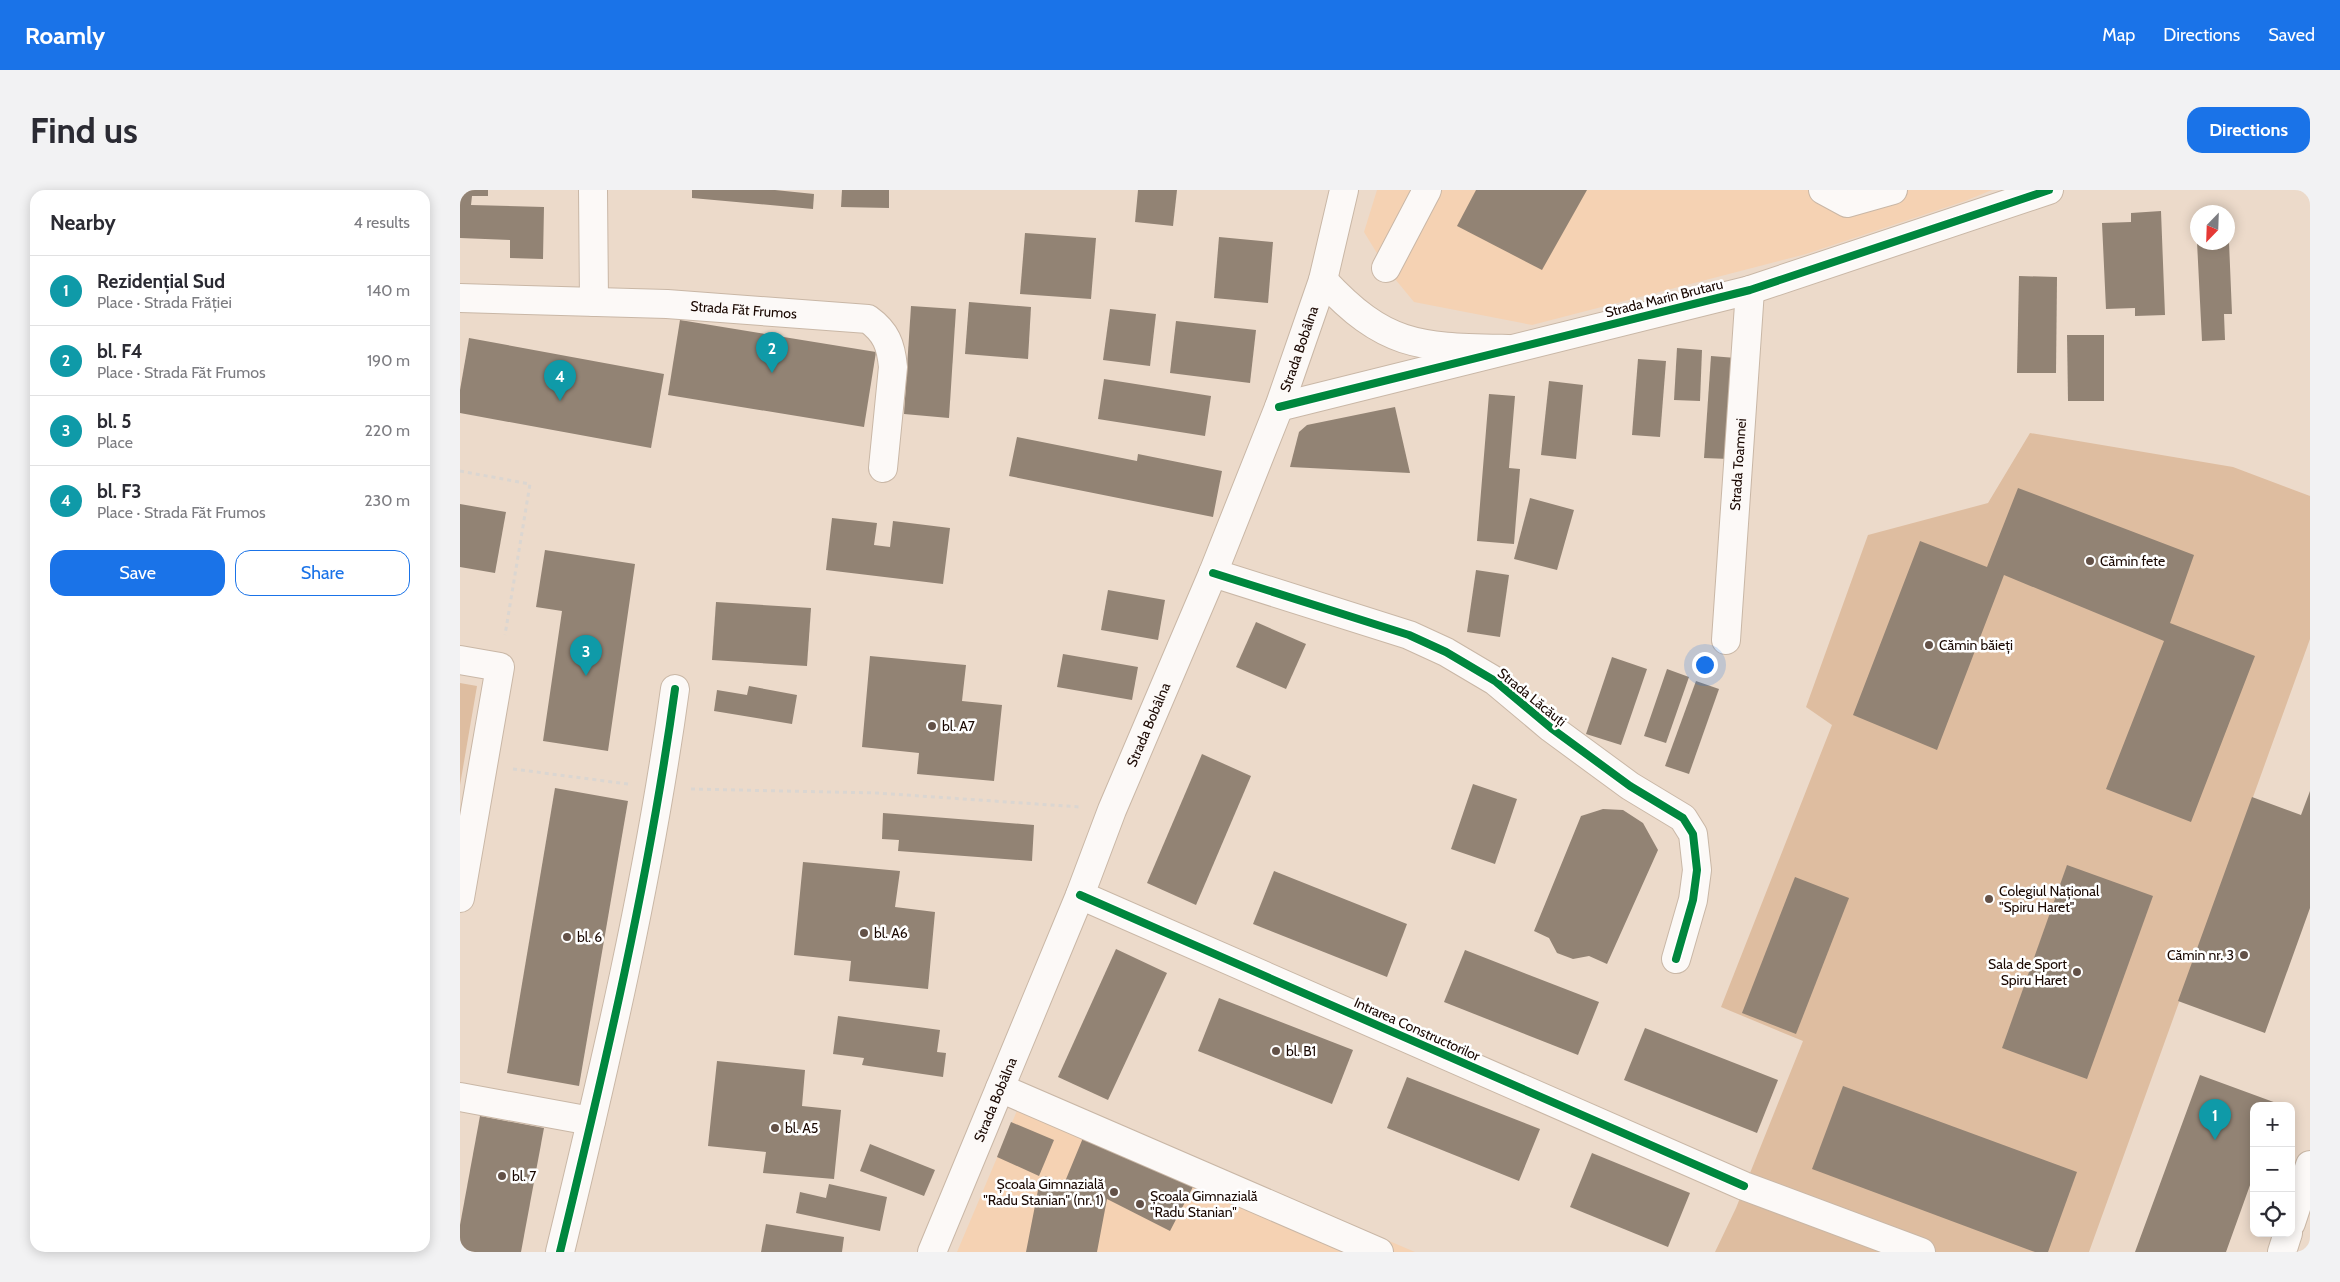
<!DOCTYPE html>
<meta charset="utf-8">
<style>
body{margin:0;font-family:Cabin,sans-serif;background:#f2f2f3;color:#2b2b33}
.controls{position:absolute;right:15px;bottom:15px;display:grid;overflow:hidden;border-radius:10px;box-shadow:0 2px 12px #0003}
.controls button{width:45px;height:45px;display:grid;place-items:center;padding:0;border:0;border-bottom:1px solid #e1e1e2;background:#fff;color:#2b2b33;font:25px sans-serif}
.compass{position:absolute;left:1730px;top:15px;width:45px;height:45px;border-radius:50%;background:#fff;box-shadow:0 2px 12px #0003;rotate:203deg}
.you{position:absolute;left:1244px;top:474px;width:18px;height:18px;margin:-12px;border:4px solid #fff;border-radius:50%;background:#1a73e8;box-shadow:0 0 0 8px #1a73e833}
.badge{display:grid;place-items:center;width:32px;height:32px;border-radius:50%;background:#1a73e8;color:#fff;font-size:16px;font-weight:700}
.pin{position:absolute;translate:-50% -41px;filter:drop-shadow(0 1px 2px #0008)}
.pin::after{content:'';position:absolute;top:26px;width:18px;height:15px;background:inherit;clip-path:polygon(0 0,100% 0,50% 100%)}
.list{margin:0;padding:0;list-style:none}
h2{display:flex;justify-content:space-between;align-items:center;height:65px;margin:0;padding:0 20px;font-size:21px}
h2 small{font-size:16px;font-weight:400;color:#7c7c81}
.list li{display:grid;grid-template-columns:32px 1fr auto;gap:15px;align-items:center;box-sizing:border-box;height:70px;padding:0 20px;border-top:1px solid #e1e1e2}
.list b{display:block;font-size:19px;white-space:nowrap}
.list p{margin:0;font-size:16px;white-space:nowrap;color:#7c7c81}
.list em{font-size:16px;font-style:normal;color:#7c7c81}
.actions{display:flex;gap:10px;padding:15px 20px}
.actions a{flex:1;padding:11px 0;border:1px solid #1a73e8;border-radius:15px;text-align:center;font-size:18px;color:#1a73e8}
.actions .main{background:#1a73e8;color:#fff}
.icon{flex:none;width:28px;height:28px;fill:none;stroke:currentColor;stroke-width:2;stroke-linecap:round;stroke-linejoin:round}
.map{position:relative;flex:none;width:1850px;height:1062px;overflow:hidden;border-radius:15px}
header{display:flex;align-items:center;gap:30px;box-sizing:border-box;height:70px;padding:0 25px;background:#1a73e8;color:#fff}
header strong{font-size:24px}
nav{display:flex;gap:28px;margin-inline-start:auto;font-size:18px}
.intro{display:flex;align-items:center;justify-content:space-between;box-sizing:border-box;height:120px;padding:0 30px}
h1{margin:0;font-size:35px}
.button{padding:12px 22px;border-radius:15px;background:#1a73e8;color:#fff;font-size:18px;font-weight:700}
main{display:flex;gap:30px;padding:0 30px}
aside{flex:1;background:#fff;border-radius:15px;box-shadow:0 2px 12px #0003}
.map>svg:first-child{display:block}
.built{fill:#f5d2b3}
.green{fill:#debda0}
.building{fill:#928374}
.lines{fill:none;stroke-linecap:round;stroke-linejoin:round}
.minor-casing{stroke:#c9b7a6;stroke-width:30}
.major-casing{stroke:#c9b7a6;stroke-width:30}
.path{stroke:#dbd6d1;stroke-width:3;stroke-dasharray:4 4;stroke-linecap:butt}
.minor{stroke:#fcf9f7;stroke-width:28}
.major{stroke:#fcf9f7;stroke-width:28}
.cycleway-casing{stroke:#fff;stroke-width:11}
.cycleway{stroke:#00873e;stroke-width:8}
.poi-dot{fill:#635147;stroke:#fff;stroke-width:2}
.labels{text-anchor:middle;dominant-baseline:central;stroke-width:5;stroke-linejoin:round;paint-order:stroke}
.street-label{font-size:14px;fill:#190700;stroke:#fff}
.poi-label{font-size:14px;fill:#190700;stroke:#fff;text-anchor:start}
</style>
<header>
<strong>Roamly</strong>
<nav><a>Map</a><a>Directions</a><a>Saved</a></nav>
</header>
<div class="intro"><h1>Find us</h1><a class="button">Directions</a></div>
<main>
<aside>
<h2>Nearby<small>4 results</small></h2>
<ul class="list">
<li><span class="badge" style="background:#0f9aa8">1</span><div><b>Rezidențial Sud</b><p>Place · Strada Frăției</p></div><em>140 m</em></li>
<li><span class="badge" style="background:#0f9aa8">2</span><div><b>bl. F4</b><p>Place · Strada Făt Frumos</p></div><em>190 m</em></li>
<li><span class="badge" style="background:#0f9aa8">3</span><div><b>bl. 5</b><p>Place</p></div><em>220 m</em></li>
<li><span class="badge" style="background:#0f9aa8">4</span><div><b>bl. F3</b><p>Place · Strada Făt Frumos</p></div><em>230 m</em></li>
</ul>
<div class="actions"><a class="main">Save</a><a>Share</a></div>
</aside>
<div class="map">
<svg width="1850" height="1062" viewBox="0 0 1850 1062">
<rect width="100%" height="100%" fill="#ecdaca"/>
<g class="built">
<path d="M917 0H1532L1505 11 1346 64 1072 135 954 112 926 78 904 42Z"/>
<path d="M567 897 955 1062H497Z"/>
</g>
<g class="green">
<path d="M1570 243 1773 277 1850 306V449L1629 1062H1255L1276 1018 1343 851 1261 817 1372 535 1346 517 1408 345 1528 313Z"/>
<path d="M0 493 17 496 0 595Z"/>
</g>
<g class="building">
<path d="M0 0H28V6H12L11 15 84 17 83 69 50 68V50L0 48Z"/>
<path d="M232 0H315L354 4 353 19 232 8Z"/>
<path d="M382 0H429V18L381 17Z"/>
<path d="M678 0H717L713 36 675 32Z"/>
<path d="M1016 0H1127L1082 80 997 36Z"/>
<path d="M1701 21 1705 125 1675 126V118L1646 119 1642 33 1671 32V23Z"/>
<path d="M565 43 636 48 631 109 560 104Z"/>
<path d="M759 47 813 52 808 113 754 108Z"/>
<path d="M1737 52H1769L1772 124H1764L1765 150 1742 151Z"/>
<path d="M1559 86 1597 87 1596 183H1557Z"/>
<path d="M509 112 571 117 568 169 505 164Z"/>
<path d="M451 116 496 119 489 228 444 224Z"/>
<path d="M650 119 696 124 690 176 643 170Z"/>
<path d="M220 130 416 162 404 237 208 205Z"/>
<path d="M716 131 796 140 790 193 710 183Z"/>
<path d="M1607 145H1644V211H1608Z"/>
<path d="M9 148 204 184 191 258 0 223V200Z"/>
<path d="M1217 158 1242 160 1240 211 1214 210Z"/>
<path d="M1251 166 1276 168 1269 269 1244 268Z"/>
<path d="M1178 169 1206 171 1200 247 1172 245Z"/>
<path d="M644 189 751 206 745 246 638 229Z"/>
<path d="M1089 191 1123 195 1116 269 1081 265Z"/>
<path d="M1029 204 1055 206 1049 278 1060 279 1054 354 1017 351Z"/>
<path d="M935 217 950 283 830 277 839 242 847 235Z"/>
<path d="M557 247 677 271 678 264 762 281 753 327 549 286Z"/>
<path d="M1558 298 1734 365 1710 433 1795 466 1731 632 1646 599 1704 451 1544 385 1477 560 1393 525 1460 351 1527 377Z"/>
<path d="M1070 308 1114 320 1097 380 1054 369Z"/>
<path d="M0 314 46 322 35 383 0 377Z"/>
<path d="M372 328 417 333 414 355 430 357 433 331 490 338 483 394 366 380Z"/>
<path d="M85 360 175 374 148 561 83 551 102 421 76 417Z"/>
<path d="M1016 380 1049 385 1040 447 1007 442Z"/>
<path d="M648 400 705 410 698 450 641 440Z"/>
<path d="M256 412 351 418 347 476 252 470Z"/>
<path d="M796 432 846 454 826 499 776 477Z"/>
<path d="M603 464 678 477 672 510 597 497Z"/>
<path d="M410 466 506 475 502 511 542 515 534 591 457 584 459 563 402 557Z"/>
<path d="M1152 467 1187 479 1161 555 1126 544Z"/>
<path d="M1207 479 1229 487 1206 553 1184 546Z"/>
<path d="M1236 491 1259 499 1229 584 1205 576Z"/>
<path d="M289 496 337 505 332 534 254 521 257 500 287 505Z"/>
<path d="M742 564 791 586 736 715 687 693Z"/>
<path d="M1013 594 1057 609 1035 674 991 659Z"/>
<path d="M95 598 168 611 119 896 47 883Z"/>
<path d="M1850 601V718L1805 843 1718 811 1792 607 1841 625Z"/>
<path d="M1143 619 1163 620 1183 633 1198 660 1147 774 1129 766 1113 769 1097 763 1089 748 1074 741 1121 626Z"/>
<path d="M423 623 574 635 572 671 438 661 439 650 422 649Z"/>
<path d="M343 672 440 681 435 717 475 722 468 799 389 791 391 771 334 765Z"/>
<path d="M1607 675 1693 706 1627 889 1542 858Z"/>
<path d="M814 681 947 734 927 787 793 734Z"/>
<path d="M1335 687 1389 708 1336 844 1282 823Z"/>
<path d="M656 759 707 783 648 910 598 887Z"/>
<path d="M1005 760 1139 812 1118 865 984 812Z"/>
<path d="M759 808 893 860 872 914 738 861Z"/>
<path d="M378 826 480 840 477 862 486 863 483 887 402 875 404 868 373 864Z"/>
<path d="M1185 838 1318 890 1297 943 1164 890Z"/>
<path d="M257 871 345 880 342 916 381 920 374 989 303 983 306 962 248 956Z"/>
<path d="M1740 885 1819 914 1794 916V984L1766 1062H1675Z"/>
<path d="M947 887 1080 939 1059 991 927 938Z"/>
<path d="M1383 896 1617 982 1588 1062H1575L1352 979Z"/>
<path d="M20 926 84 938 61 1062H0V1035Z"/>
<path d="M551 932 594 950 579 986 537 967Z"/>
<path d="M625 943 735 993 710 1041 647 1009 637 1062H566L579 995 585 986 604 994Z"/>
<path d="M410 954 475 980 464 1006 400 981Z"/>
<path d="M1132 963 1230 1003 1208 1057 1110 1017Z"/>
<path d="M369 994 427 1007 420 1041 336 1023 340 1002 366 1008Z"/>
<path d="M306 1034 384 1047 382 1062H301Z"/>
</g>
<g class="lines">
<g class="minor-casing">
<g id="minor">
<path d="M133 0 134 112"/>
<path d="M1363 0 1387 13 1433 0"/>
<path d="M926 78 967 0"/>
<path id="s1" d="M0 108 207 114 408 129C426 142 431 155 433 177L423 278"/>
<path d="M819 217 1290 100 1589 0"/>
<path d="M753 383 949 445 986 462 1035 491 1091 538 1170 596 1223 628 1233 644 1237 680 1233 710 1216 769"/>
<path id="s2" d="M1266 450 1290 100"/>
<path d="M0 470 40 477 0 708"/>
<path d="M620 705 1284 996 1461 1062"/>
<path d="M540 898 919 1062"/>
<path d="M0 907 131 931"/>
<path d="M1831 1033 1850 975"/>
<path d="M100 1062C145 876 189 689 215 499"/>
<path d="M1822 1062 1828 1043"/>
</g>
</g>
<g class="major-casing">
<g id="major">
<path d="M863 90C926 158 959 157 1048 159"/>
<path id="s3" d="M472 1062 620 705 652 620 753 383 819 217 863 90 884 0"/>
</g>
</g>
<g class="path">
<path d="M0 281 70 294 45 445"/>
<path d="M53 579 168 594"/>
<path d="M231 599 417 603 620 617"/>
</g>
<use href="#minor" class="minor"/>
<use href="#major" class="major"/>
<g class="cycleway-casing">
<g id="cycleway">
<path d="M819 217 1290 100 1589 0"/>
<path d="M753 383 949 445 986 462 1035 491 1091 538 1170 596 1223 628 1233 644 1237 680 1233 710 1216 769"/>
<path d="M620 705 1284 996"/>
<path d="M100 1062C145 876 189 689 215 499"/>
</g>
</g>
<use href="#cycleway" class="cycleway"/>
</g>
<g class="poi-dot">
<circle cx="1630" cy="371" r="5"/>
<circle cx="1469" cy="455" r="5"/>
<circle cx="472" cy="536" r="5"/>
<circle cx="1529" cy="709" r="5"/>
<circle cx="404" cy="743" r="5"/>
<circle cx="107" cy="747" r="5"/>
<circle cx="1784" cy="765" r="5"/>
<circle cx="1617" cy="782" r="5"/>
<circle cx="816" cy="861" r="5"/>
<circle cx="315" cy="938" r="5"/>
<circle cx="42" cy="986" r="5"/>
<circle cx="654" cy="1002" r="5"/>
<circle cx="680" cy="1014" r="5"/>
</g>
<g class="labels">
<g class="street-label">
<text transform="translate(1204 108) rotate(-14)">Strada Marin Brutaru</text>
<text stroke="none"><textPath href="#s1" startOffset="284">Strada Făt Frumos</textPath></text>
<text stroke="none"><textPath href="#s3" startOffset="975">Strada Bobâlna</textPath></text>
<text stroke="none"><textPath href="#s2" startOffset="176">Strada Toamnei</textPath></text>
<text transform="translate(1072 507) rotate(39)">Strada Lăcăuți</text>
<text stroke="none"><textPath href="#s3" startOffset="570">Strada Bobâlna</textPath></text>
<text transform="translate(957 839) rotate(24)">Intrarea Constructorilor</text>
<text stroke="none"><textPath href="#s3" startOffset="165">Strada Bobâlna</textPath></text>
</g>
<g class="poi-label">
<text x="1640" y="371">Cămin fete</text>
<text x="1479" y="455">Cămin băieți</text>
<text x="482" y="536">bl. A7</text>
<text x="1539" y="701">Colegiul Național<tspan x="1539" dy="16">"Spiru Haret"</tspan></text>
<text x="414" y="743">bl. A6</text>
<text x="117" y="747">bl. 6</text>
<text x="1774" y="765" text-anchor="end">Cămin nr. 3</text>
<text x="1607" y="774" text-anchor="end">Sala de Sport<tspan x="1607" dy="16">Spiru Haret</tspan></text>
<text x="826" y="861">bl. B1</text>
<text x="325" y="938">bl. A5</text>
<text x="52" y="986">bl. 7</text>
<text x="644" y="994" text-anchor="end">Școala Gimnazială<tspan x="644" dy="16">"Radu Stanian" (nr. 1)</tspan></text>
<text x="690" y="1006">Școala Gimnazială<tspan x="690" dy="16">"Radu Stanian"</tspan></text>
</g>
</g>
</svg>
<div class="controls">
<button>+</button>
<button>−</button>
<button><svg class="icon" aria-label="locate" viewBox="0 0 24 24"><circle cx="12" cy="12" r="6"/><path d="M12 2v4M12 18v4M2 12h4M18 12h4"/></svg></button>
</div>
<svg class="compass" viewBox="-18 -18 36 36"><path d="M0-13l5 13h-10z" fill="#e53935"/><path d="M0 13l5-13h-10z" fill="#7c7c81"/></svg>
<div class="you"></div>
<div class="pin badge" style="left:1755px;top:950px;background:#0f9aa8">1</div>
<div class="pin badge" style="left:312px;top:183px;background:#0f9aa8">2</div>
<div class="pin badge" style="left:126px;top:486px;background:#0f9aa8">3</div>
<div class="pin badge" style="left:100px;top:211px;background:#0f9aa8">4</div>
</div>
</main>
